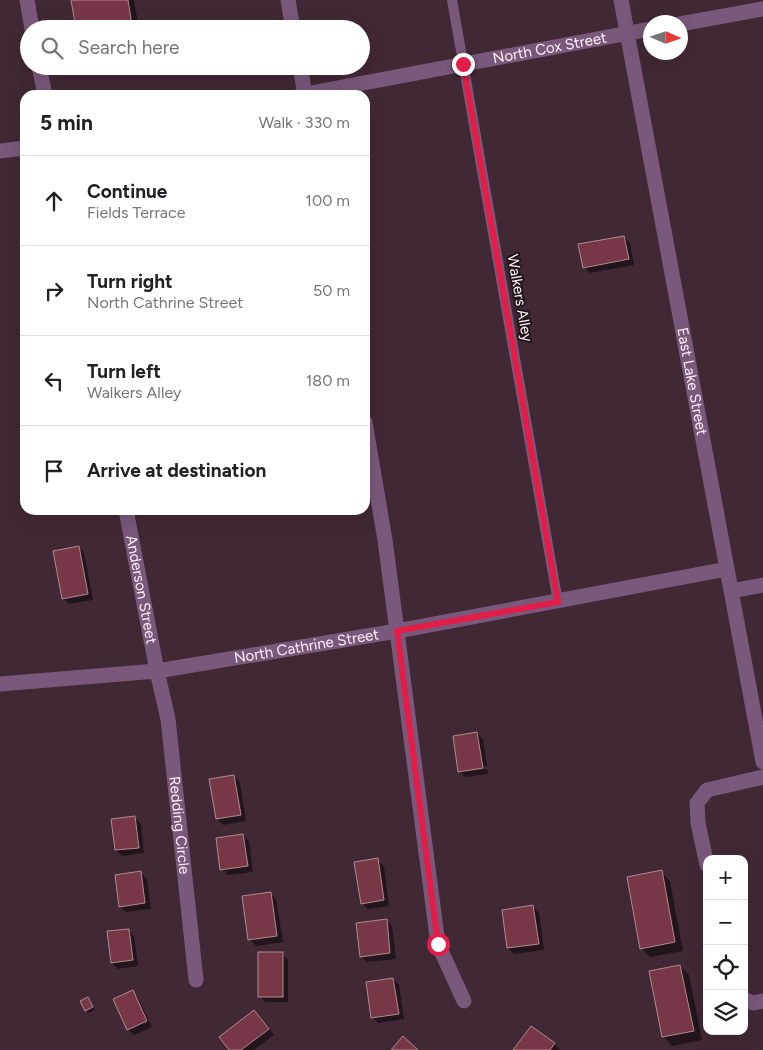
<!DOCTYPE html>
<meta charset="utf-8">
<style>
body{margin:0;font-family:Figtree,sans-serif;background:#f6f6f6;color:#202124}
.controls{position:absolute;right:15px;bottom:15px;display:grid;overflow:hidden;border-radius:10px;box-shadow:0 5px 20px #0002}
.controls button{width:45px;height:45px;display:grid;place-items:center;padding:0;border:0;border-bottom:1px solid #e0e0e0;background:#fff;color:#202124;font:25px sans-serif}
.compass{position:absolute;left:643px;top:15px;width:45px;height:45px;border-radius:50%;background:#fff;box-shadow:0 5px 20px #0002;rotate:93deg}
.stop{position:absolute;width:15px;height:15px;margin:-11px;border:4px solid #e11d48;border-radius:50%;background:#fff}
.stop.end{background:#e11d48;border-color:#fff;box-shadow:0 1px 5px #0008}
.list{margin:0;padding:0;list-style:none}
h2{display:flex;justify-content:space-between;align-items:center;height:65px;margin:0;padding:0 20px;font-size:21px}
h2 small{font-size:16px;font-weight:400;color:#757577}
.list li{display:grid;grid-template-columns:32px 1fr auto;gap:15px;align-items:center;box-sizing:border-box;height:90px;padding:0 20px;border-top:1px solid #e0e0e0}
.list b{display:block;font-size:19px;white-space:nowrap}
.list p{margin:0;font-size:16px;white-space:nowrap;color:#757577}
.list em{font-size:16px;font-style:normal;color:#757577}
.icon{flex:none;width:28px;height:28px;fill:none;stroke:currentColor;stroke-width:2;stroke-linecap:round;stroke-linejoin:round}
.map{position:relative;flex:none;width:763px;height:1050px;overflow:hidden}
.search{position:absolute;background:#fff;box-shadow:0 5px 20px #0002;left:20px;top:20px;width:350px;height:55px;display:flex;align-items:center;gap:12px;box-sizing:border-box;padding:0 18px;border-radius:28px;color:#757577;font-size:19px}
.panel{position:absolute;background:#fff;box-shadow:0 5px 20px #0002;left:20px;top:90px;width:350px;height:425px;border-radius:15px}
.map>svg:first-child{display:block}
.shadow{fill:#0007}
.building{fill:#783747;stroke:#ae8b91}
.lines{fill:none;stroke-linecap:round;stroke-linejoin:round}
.lane{stroke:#7a587b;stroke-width:10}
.street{stroke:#7a587b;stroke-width:15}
.route{stroke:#e11d48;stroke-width:6}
.labels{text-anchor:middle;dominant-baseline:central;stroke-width:4;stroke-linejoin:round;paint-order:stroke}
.street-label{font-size:15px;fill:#fef0f7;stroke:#20151b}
</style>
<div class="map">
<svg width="763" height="1050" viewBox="0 0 763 1050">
<rect width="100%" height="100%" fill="#412835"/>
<g class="shadow">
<path d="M73 0H134L139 29H78Z"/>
<path d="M624 237 630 243 634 265 590 273 584 267Z"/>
<path d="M78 547 84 553 93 600 69 604 63 598Z"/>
<path d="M477 733 483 739 487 766 462 770V772L487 769 488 774 465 777 459 771Z"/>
<path d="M234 776 240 782 246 821 223 825 217 819Z"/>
<path d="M135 818 141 824 144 853 122 856 116 850Z"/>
<path d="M243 835 249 841 253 872 228 875 222 869Z"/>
<path d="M378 860 384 866 389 906 368 909 362 903Z"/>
<path d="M661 872 670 881 683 951 650 957 641 948Z"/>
<path d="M141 873 147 879 151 909 126 912 120 906Z"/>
<path d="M270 893 276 899 283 942 256 946 250 940Z"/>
<path d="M533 907 539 913 544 950 514 954 508 948Z"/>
<path d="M386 920 392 926 396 959 367 962 361 956Z"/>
<path d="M128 930 134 936 138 966 118 969 112 963Z"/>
<path d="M282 954 288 960V1002H265L259 996Z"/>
<path d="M680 966 689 975 702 1040 672 1046 663 1036Z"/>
<path d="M393 979 399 985 404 1019 378 1023 372 1017Z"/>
<path d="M132 992 138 998 152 1027 134 1035 128 1029Z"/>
<path d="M88 998 95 1010 88 1013 82 1001Z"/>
<path d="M254 1011 274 1035 254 1050H231Z"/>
<path d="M531 1028 554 1044 560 1050H515Z"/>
</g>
<g class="building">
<path d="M71 0H128L132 25 110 29H76Z"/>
<path d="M624 236 629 259 583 268 578 244Z"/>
<path d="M79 546 88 594 62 599 53 551Z"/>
<path d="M477 732 483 768 458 772 453 736Z"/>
<path d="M234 775 241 815 216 819 209 779Z"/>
<path d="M135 816 139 848 115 850 111 819Z"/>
<path d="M243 834 248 866 220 870 216 838Z"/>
<path d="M378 858 384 900 361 904 354 862Z"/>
<path d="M662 870 675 942 640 949 627 877Z"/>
<path d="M141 871 145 903 119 907 115 875Z"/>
<path d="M271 892 277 936 248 940 242 896Z"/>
<path d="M533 905 539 944 507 948 502 910Z"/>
<path d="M387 919 390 953 360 957 356 923Z"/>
<path d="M129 929 133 960 111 963 107 931Z"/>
<rect x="258" y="952" width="25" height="45"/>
<path d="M680 965 694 1031 662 1037 649 971Z"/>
<path d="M393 978 399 1014 371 1018 366 982Z"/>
<path d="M133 990 147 1021 127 1030 113 999Z"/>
<path d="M88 997 93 1007 85 1011 80 1001Z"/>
<path d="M254 1010 269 1029 241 1050H229L219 1037Z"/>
<path d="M531 1026 555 1043 550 1050H513Z"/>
<path d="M403 1036 418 1050H391Z"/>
</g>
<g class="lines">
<path class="lane" d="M452 0 558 602"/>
<g class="street">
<path d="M27 0 32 29"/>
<path d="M288 0 293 29"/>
<path id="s1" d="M621 0 763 762"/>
<path d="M680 24 763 9"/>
<path d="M39 66 45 95"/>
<path d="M300 66 305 95"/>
<path id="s2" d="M300 95 650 29"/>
<path d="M0 151 25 148"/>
<path d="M365 422 385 540 438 944 464 1001"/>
<path id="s3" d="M126 510 157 671 168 719 196 980"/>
<path d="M731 591 763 585"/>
<path id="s4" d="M0 684 157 671 397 631 727 569"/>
<path d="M707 865 698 823 697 803 707 790 763 777"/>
<path d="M744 999 753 1003 763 1001"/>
</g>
</g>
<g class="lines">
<path class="route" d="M438 944 397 631 558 602 463 64"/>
</g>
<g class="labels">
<g class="street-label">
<text stroke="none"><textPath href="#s2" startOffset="254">North Cox Street</textPath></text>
<text transform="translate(520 298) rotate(80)">Walkers Alley</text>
<text stroke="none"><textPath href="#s1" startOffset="388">East Lake Street</textPath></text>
<text stroke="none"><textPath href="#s3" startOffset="81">Anderson Street</textPath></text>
<text stroke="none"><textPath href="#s4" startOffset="309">North Cathrine Street</textPath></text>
<text stroke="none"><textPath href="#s3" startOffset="320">Redding Circle</textPath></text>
</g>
</g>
</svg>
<div class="controls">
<button>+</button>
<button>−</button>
<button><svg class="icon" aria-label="locate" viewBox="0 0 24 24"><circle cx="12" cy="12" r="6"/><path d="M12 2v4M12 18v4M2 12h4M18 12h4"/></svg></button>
<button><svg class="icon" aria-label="layers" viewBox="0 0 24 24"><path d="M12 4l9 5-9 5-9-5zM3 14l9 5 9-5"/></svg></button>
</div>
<svg class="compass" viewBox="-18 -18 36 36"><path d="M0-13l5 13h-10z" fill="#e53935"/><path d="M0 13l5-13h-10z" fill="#757577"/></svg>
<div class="stop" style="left:438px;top:944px"></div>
<div class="stop end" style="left:463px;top:64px"></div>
<div class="search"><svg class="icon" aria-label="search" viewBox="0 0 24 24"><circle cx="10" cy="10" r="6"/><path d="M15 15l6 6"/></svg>Search here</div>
<section class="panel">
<h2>5 min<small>Walk · 330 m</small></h2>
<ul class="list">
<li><svg class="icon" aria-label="ahead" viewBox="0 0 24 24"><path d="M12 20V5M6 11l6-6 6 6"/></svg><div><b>Continue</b><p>Fields Terrace</p></div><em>100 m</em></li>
<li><svg class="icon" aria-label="right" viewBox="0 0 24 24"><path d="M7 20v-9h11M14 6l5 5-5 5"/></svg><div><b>Turn right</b><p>North Cathrine Street</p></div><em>50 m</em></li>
<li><svg class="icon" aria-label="left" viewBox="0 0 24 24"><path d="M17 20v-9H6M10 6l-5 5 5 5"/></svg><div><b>Turn left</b><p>Walkers Alley</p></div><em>180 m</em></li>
<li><svg class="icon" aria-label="arrive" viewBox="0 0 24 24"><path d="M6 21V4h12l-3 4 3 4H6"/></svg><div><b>Arrive at destination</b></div></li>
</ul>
</section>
</div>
